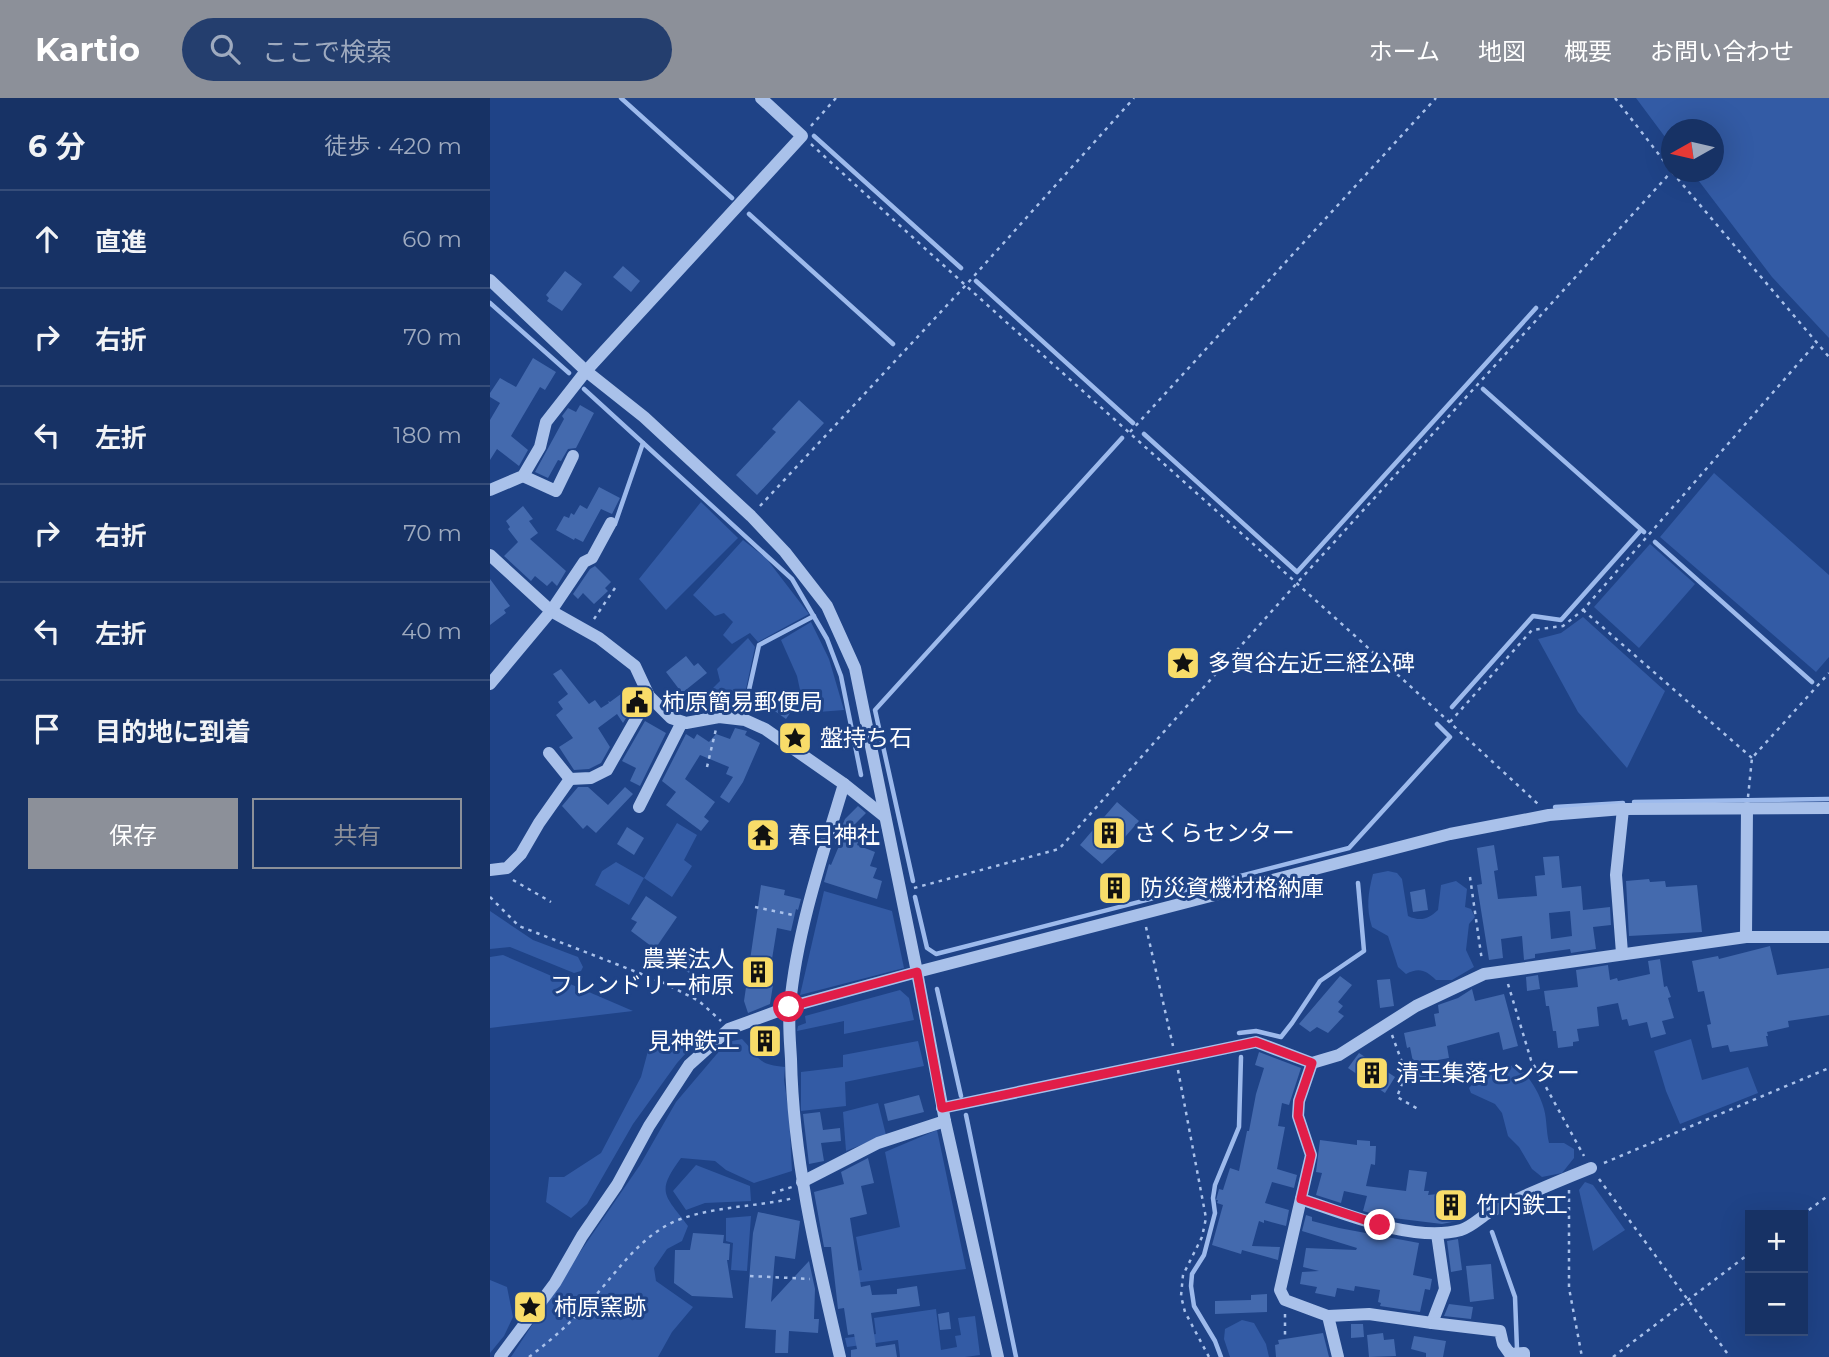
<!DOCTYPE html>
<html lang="ja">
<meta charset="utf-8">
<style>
body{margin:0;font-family:Montserrat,"Noto Sans JP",sans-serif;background:#243e6e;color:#f1f3f6}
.controls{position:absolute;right:21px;bottom:21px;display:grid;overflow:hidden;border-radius:0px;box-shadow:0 7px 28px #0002}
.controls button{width:63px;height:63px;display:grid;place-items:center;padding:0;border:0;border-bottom:2px solid #364d79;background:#173265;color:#f1f3f6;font:35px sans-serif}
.compass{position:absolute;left:1171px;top:21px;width:63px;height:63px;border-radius:50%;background:#173265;box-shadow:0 7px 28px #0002;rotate:262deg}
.stop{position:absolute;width:21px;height:21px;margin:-16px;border:5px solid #e11d48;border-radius:50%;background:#fff}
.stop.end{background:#e11d48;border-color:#fff;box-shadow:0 2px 7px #0008}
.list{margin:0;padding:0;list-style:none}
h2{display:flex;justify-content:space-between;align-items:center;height:91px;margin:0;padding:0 28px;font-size:30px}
h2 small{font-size:23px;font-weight:400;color:#9eaabf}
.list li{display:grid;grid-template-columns:46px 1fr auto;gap:21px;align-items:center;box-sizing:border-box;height:98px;padding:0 28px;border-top:2px solid #364d79}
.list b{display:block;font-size:26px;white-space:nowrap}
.list em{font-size:23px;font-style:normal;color:#9eaabf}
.actions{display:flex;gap:14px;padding:21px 28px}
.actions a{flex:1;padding:16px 0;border:2px solid #8c9099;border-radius:0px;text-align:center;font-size:24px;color:#8c9099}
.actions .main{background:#8c9099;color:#fff}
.icon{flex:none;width:38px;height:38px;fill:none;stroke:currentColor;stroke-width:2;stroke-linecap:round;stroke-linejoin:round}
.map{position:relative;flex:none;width:1339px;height:1259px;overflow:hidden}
header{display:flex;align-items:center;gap:42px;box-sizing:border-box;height:98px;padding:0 35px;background:#8c9099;color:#fff}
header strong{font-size:33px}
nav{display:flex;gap:38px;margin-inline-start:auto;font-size:24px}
.search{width:490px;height:63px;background:#243e6e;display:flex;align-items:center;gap:18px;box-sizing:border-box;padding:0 24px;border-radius:38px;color:#9eaabf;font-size:26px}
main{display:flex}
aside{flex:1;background:#173265}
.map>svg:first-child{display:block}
.green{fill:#335ba5}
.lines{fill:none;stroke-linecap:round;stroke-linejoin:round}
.stream{stroke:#9dbaec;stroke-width:4.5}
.building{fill:#446aae;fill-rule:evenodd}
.path{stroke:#a9c1ea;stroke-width:2.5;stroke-dasharray:3.5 5;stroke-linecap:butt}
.minor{stroke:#a9c1ea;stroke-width:12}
.route{stroke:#e11d48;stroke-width:9}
.labels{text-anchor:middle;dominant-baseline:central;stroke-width:6;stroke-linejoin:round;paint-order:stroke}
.poi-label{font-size:23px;fill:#fff;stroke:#1f4387;text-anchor:start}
</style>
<header>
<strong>Kartio</strong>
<div class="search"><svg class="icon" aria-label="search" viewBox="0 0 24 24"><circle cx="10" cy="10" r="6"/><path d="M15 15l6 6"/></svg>ここで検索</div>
<nav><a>ホーム</a><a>地図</a><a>概要</a><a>お問い合わせ</a></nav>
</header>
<main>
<aside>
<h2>6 分<small>徒歩 · 420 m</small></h2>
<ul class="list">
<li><svg class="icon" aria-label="ahead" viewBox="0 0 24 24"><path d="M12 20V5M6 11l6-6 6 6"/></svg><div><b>直進</b></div><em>60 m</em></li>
<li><svg class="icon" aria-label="right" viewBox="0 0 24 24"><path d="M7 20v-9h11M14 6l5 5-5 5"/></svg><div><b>右折</b></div><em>70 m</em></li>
<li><svg class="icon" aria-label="left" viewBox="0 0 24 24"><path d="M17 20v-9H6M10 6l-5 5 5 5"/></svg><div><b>左折</b></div><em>180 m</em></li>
<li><svg class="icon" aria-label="right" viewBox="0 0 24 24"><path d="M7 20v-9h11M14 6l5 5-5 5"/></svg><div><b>右折</b></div><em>70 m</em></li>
<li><svg class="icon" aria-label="left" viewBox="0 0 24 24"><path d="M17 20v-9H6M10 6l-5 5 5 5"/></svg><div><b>左折</b></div><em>40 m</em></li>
<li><svg class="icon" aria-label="arrive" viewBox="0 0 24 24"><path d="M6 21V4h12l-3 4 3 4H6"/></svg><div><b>目的地に到着</b></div></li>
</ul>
<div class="actions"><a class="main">保存</a><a>共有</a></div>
</aside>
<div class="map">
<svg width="1339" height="1259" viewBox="0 0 1339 1259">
<rect width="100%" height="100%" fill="#1f4387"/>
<g class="green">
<path d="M1146 0H1339V240L1282 179 1202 74H1224V32H1182L1181 47Z"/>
<path d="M1224 375 1339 477V559L1326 574 1170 439Z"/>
<path d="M211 404 248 440 176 512 149 481Z"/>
<path d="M253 442 276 460 319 516 268 544 260 535 242 546 233 537 243 524 234 515 225 518 203 497Z"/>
<path d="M1160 446 1205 486 1149 550 1104 509Z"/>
<path d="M1093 519 1175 593 1137 670 1088 614 1048 541 1071 535Z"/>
<path d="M321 524 339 561 354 612 315 615 307 578 291 542Z"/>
<path d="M258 540 265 549 251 614 210 611 211 602 230 583 227 571Z"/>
<path d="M187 725 207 737 194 762 202 768 182 799 154 780 139 807 105 787 112 773 126 764 154 780Z"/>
<path d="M898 773 907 775 912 781 918 818C931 824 938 821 948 812L951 787 966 783 977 791 975 809 981 811 985 819 979 826 976 852 984 869 962 882H946C936 872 929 869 916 876L908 869 898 838 882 829C876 810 878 795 883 776Z"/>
<path d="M334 793 402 813 414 870 310 897Z"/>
<path d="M0 813 43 842 88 859 93 869 91 873 84 875 20 849 0 851Z"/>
<path d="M13 857 143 913 0 930V859Z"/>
<path d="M410 892 419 900 424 922 354 936V923L307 933 308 928 316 925 315 918Z"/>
<path d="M185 933 205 945 187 965 143 1026 97 1106 81 1120 56 1104 59 1079H74L111 1055 151 979 158 953 168 942Z"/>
<path d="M252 941C270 959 266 967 295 969L294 982 299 1016 302 1073 264 1085 236 1072 225 1063 191 1060C165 1095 175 1097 198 1128L192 1143 177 1151 164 1170 166 1183 203 1209 182 1234 168 1259H21L88 1157 150 1067 186 1004 237 944Z"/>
<path d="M1201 941 1212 982 1258 969 1268 995 1190 1026 1176 993 1164 953Z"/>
<path d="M428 943 434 968 355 984 356 1008 311 1013V974L353 969V957Z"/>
<path d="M1027 967C1039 979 1049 993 1054 1011 1057 1022 1056 1033 1059 1045H1074L1084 1051V1060L1072 1075 1052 1079 1042 1071 1029 1049 1018 1038 1012 1015 1005 1006 981 995 979 990C992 975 1008 969 1027 967Z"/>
<path d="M388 1005 396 1037 356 1053 353 1014Z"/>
<path d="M447 1032 476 1171 356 1186 355 1175 372 1172 366 1139 410 1129 395 1054Z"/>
<path d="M206 1067 260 1088 261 1103 215 1105 196 1112 183 1093Z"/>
<path d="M1095 1084 1103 1087 1135 1132 1103 1153 1089 1092Z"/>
<path d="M261 1118 257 1173 241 1172 243 1145 236 1143V1120Z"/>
<path d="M0 1182 17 1189 23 1219 14 1238 0 1255Z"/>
<path d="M446 1211 451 1252 467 1249 465 1238 471 1237 468 1220 485 1218 490 1257 475 1259H410L408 1242 357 1249 355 1240 386 1236 384 1220Z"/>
<path d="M752 1222 764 1225 776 1246 779 1259H740L734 1241 735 1231Z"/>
</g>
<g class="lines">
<g class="stream">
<path d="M131 0 242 100"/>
<path d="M324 38 471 170"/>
<path d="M259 116 403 246"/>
<path d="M486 183 643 325"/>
<path d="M0 205 79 275"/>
<path d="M94 291 302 481 337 541 351 578 371 677"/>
<path d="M993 291 1154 434"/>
<path d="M654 336 807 474 1046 210"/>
<path d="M125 426 153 345"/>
<path d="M1165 444 1322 584"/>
<path d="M962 609 1043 518 1071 522 1151 432"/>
<path d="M255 610 269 547 324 518"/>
<path d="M1144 704 1339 701"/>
<path d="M1065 709 1133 705"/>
<path d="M423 783 385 612 632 340"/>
<path d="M425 799 437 850 446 856 859 750 960 639 947 626"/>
<path d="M447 891 471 998"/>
<path d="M749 935 766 933 791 939 802 925 830 883 874 853 868 785"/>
<path d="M476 1017 526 1259"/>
<path d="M1002 1134 1025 1199 1027 1251"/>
<path d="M731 1259 725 1243 704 1208 701 1188 702 1176 714 1157 725 1115 723 1100 725 1087 749 1029 751 959"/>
</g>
</g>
<g class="building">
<path d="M133 168 150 183 141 194 123 179Z"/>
<path d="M75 173 92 186 72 213 57 203 59 200 56 197Z"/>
<path d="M43 260 66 274 55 292 50 289 21 338 38 352 29 368 7 351 0 362V322L10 305 0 299V295L10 280 26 289Z"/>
<path d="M309 302 334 325 267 397 246 377 286 334 282 331Z"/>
<path d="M90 307 104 315 86 350 78 351 71 363 68 362 58 380 45 374 74 321 72 318 78 310 86 314Z"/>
<path d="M109 389 130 400 122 416 111 411 93 444 85 440 84 442 66 432 74 418 79 420 81 415 84 417 90 407 97 411Z"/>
<path d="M33 408 43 421 39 423 48 435 40 441 76 473 67 488 62 483 57 488 45 478 41 483 14 458 28 444 18 431 20 429 16 423Z"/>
<path d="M105 468 121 484 115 490 118 493 104 506 93 495 88 501 83 496 100 471Z"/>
<path d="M0 481 20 508 14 512 16 515 0 527Z"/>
<path d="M196 558 204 568 208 565 217 575 192 595 176 574Z"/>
<path d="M71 571 99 606 105 602 111 610 119 605 118 603 120 604 135 593 137 596 143 591 149 599 133 625 127 616 108 630 120 649 111 665 99 671 84 672 69 649 83 640 66 617 73 611 68 604 78 596 63 576Z"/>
<path d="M285 592 306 606 296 621 275 606Z"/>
<path d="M200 595 209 600 201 612 193 606Z"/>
<path d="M155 623 176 635 150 688 140 683 146 670 132 663Z"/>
<path d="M245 630 257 633 255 637 270 645 253 684 239 705 230 699 243 679 236 676 239 669 210 657 195 681 225 704 214 719 219 723 211 733 176 707 186 694 172 683 196 636 204 641 207 636 219 644 226 636 240 641Z"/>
<path d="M88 689H98L118 707 135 689 143 696 106 735 97 727 93 731 72 708Z"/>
<path d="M627 704 649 723 628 747 630 749 612 766 590 747Z"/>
<path d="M368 708 376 715 363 728 368 730 363 742 368 744 367 747 385 754 380 768 387 770 383 780 392 783 387 801 334 784 339 766 341 767 349 748 345 746 355 721Z"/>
<path d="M269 724 285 730 278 750 261 744Z"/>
<path d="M137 729 154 740 144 757 127 746Z"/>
<path d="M1004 747 1008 772 1004 773 1008 801 1047 798 1045 778 1055 777 1053 759 1069 758 1072 790 1091 788 1093 812 1120 809 1121 827 1103 829 1106 851 1081 855 1080 851 1045 856V860L1034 862 1032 838 1011 841 1013 860 999 862 987 787 992 786 987 750ZM1080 813 1082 838 1061 841 1059 815Z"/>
<path d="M1159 781 1160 784 1175 783 1176 789 1207 787 1212 834 1139 838 1136 783Z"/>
<path d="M271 787 295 792 294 797 311 801 308 812 306 811 301 833 287 830 278 886 283 887 280 906 258 915 254 903Z"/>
<path d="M935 791 938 812 923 814 920 794Z"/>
<path d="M156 798 187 819 165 851 141 833 147 824 141 821Z"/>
<path d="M1280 848 1287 877 1339 870V917L1298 923 1299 929 1277 934 1278 938H1276L1278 948 1240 954 1238 947 1222 950 1217 927 1221 926 1214 893 1208 894 1202 863 1228 858 1229 861Z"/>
<path d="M192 850 208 860 199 875 183 864Z"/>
<path d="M1170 861 1174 889 1177 888 1181 899 1178 900 1184 920 1172 923 1176 936 1161 940 1157 924 1139 928 1137 921 1132 922 1128 905 1107 909 1109 928 1087 931 1089 943 1083 944V948L1068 950 1066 933H1063L1059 908H1056L1054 893 1088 889 1086 872 1118 867 1120 882 1127 880 1128 883 1160 876 1158 863Z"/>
<path d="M1048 877 1050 891 1037 893 1036 879Z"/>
<path d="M850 878 862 887 848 904 853 908 848 914 854 918 838 935 827 929 820 934 809 926Z"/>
<path d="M900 881 904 908 890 910 887 882Z"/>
<path d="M982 891 985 903 1014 896 1028 948 1013 952 1009 934 957 948 959 960 948 962 953 982 938 985 937 981 927 984 920 949 917 950 914 935 946 928 944 916 949 915 948 907 968 900Z"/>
<path d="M265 934 287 937 286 952 264 950Z"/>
<path d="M769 954 811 970 799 1007 792 1005 788 1028 795 1029 787 1071 807 1077 804 1090 782 1084 775 1105 799 1112 796 1128 774 1122V1125L769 1123 762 1148 790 1149 788 1162 752 1152 751 1156 722 1147 733 1107 727 1105 728 1102H726L729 1091 733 1092 740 1070 749 1073 757 1033H759L766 996 774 970 765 967Z"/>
<path d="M869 955 905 979 895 995 858 970Z"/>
<path d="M429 997 434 1014 398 1023 394 1006Z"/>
<path d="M330 1014 333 1032 350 1030 351 1043 331 1045 334 1063 319 1066 313 1016Z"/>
<path d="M830 1042 867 1047V1042L880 1043V1048H886L885 1067 881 1066 876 1088 916 1093 919 1072 937 1074 934 1093H939L938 1097 969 1094 972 1122 952 1126 895 1119 873 1113 877 1098 854 1093 851 1105 826 1097 832 1075 826 1074Z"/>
<path d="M378 1060 384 1085 371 1088 377 1116 360 1120 371 1189 380 1187 382 1197 407 1196V1191L427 1188 430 1208 381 1215 386 1249 405 1246 407 1259H361V1252L367 1251 364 1236 358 1237 354 1210 348 1211 341 1149H334L324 1094 354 1086 351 1074Z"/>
<path d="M268 1114 310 1123 305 1161 285 1158 281 1204 319 1163 325 1191 324 1221H329L328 1235 299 1233 298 1255H285L286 1232 255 1230 263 1135Z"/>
<path d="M816 1117 822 1119V1123L849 1130 929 1145 923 1177 942 1181 940 1192 935 1191 930 1214 890 1208 891 1205 888 1204 890 1192 865 1188 864 1193 847 1190 845 1199 825 1195 827 1189 810 1186 812 1174 829 1173 813 1169 816 1150 866 1152 867 1150 812 1133Z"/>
<path d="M203 1135 234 1137 233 1145 240 1146 239 1162H237L243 1200 202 1198 184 1185 185 1152H200Z"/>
<path d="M968 1141 972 1172 961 1174 957 1143Z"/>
<path d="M1001 1166 1004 1201 980 1204 976 1168Z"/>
<path d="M777 1196V1214L725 1216V1203L761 1202V1197Z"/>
<path d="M959 1206 983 1209 981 1221 954 1218Z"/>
<path d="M459 1214 461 1231 450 1232 448 1216Z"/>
<path d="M861 1226H873L874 1239 861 1240Z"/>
<path d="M833 1235 839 1259H786L785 1247 789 1246 788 1242Z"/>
<path d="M893 1235 894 1242 904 1241 906 1258 879 1259 877 1237Z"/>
<path d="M924 1238 956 1243 953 1259H936V1255L921 1251Z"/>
</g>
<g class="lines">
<g class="path">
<path d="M1125 0 1181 72"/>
<path d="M321 28 346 0"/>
<path d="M321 46C561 268 809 483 1049 707"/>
<path d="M1182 74 1339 259"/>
<path d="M640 334 946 0"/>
<path d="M270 408 475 188 644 0"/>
<path d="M1093 512 1262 660"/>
<path d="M104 521 127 487"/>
<path d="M960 624 1042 532 1073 528 1093 512 1327 244"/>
<path d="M217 669 226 631"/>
<path d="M1258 699 1262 660 1339 575"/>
<path d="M980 779 992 863"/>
<path d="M23 782 61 804"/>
<path d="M424 790 569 751 807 485 1182 73"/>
<path d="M0 799 29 828 172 884 209 903 231 923"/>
<path d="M265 809 303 817"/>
<path d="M656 829 683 948"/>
<path d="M1018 886 1041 962 1094 1058"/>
<path d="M902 937 916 975 907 999 928 1011"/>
<path d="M688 972 716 1120 712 1139 693 1177 691 1198 695 1214 719 1259"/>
<path d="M1114 1065 1339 970"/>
<path d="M1109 1081 1240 1259"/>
<path d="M1079 1092V1190L1092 1259"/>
<path d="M282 1095 302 1089"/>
<path d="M1312 1117 1339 1097"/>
<path d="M260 1178 320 1181"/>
<path d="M795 1216V1238"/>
<path d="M39 1259C59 1244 78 1227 95 1209 124 1179 148 1138 188 1122 225 1108 266 1109 304 1100"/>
<path d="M1123 1259 1260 1155"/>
</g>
<g class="minor">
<path d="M0 182 96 273 154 319 261 418 295 454 337 508 365 570 427 874 455 1023 508 1259"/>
<path d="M33 378 66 393 83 358"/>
<path d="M0 392 33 378 50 349 56 324 96 273 312 38 271 0"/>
<path d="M0 457 61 513 109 540 145 568 159 598 181 620 196 625 229 619 255 622 275 631 354 686 394 718"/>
<path d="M0 586 61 513 94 464 102 460 121 425"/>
<path d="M59 655 80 681 101 680 117 672 159 598"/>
<path d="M149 709 192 624"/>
<path d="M0 772 17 770 31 756 49 725 80 681"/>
<path d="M1256 839 1257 710"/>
<path d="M1132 855 1126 777 1133 711"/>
<path d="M822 965 809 1003 808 1018 821 1057 790 1192 795 1202 838 1218 848 1259"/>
<path d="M452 1010 766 944 822 965 849 957 926 908 994 876 1256 839H1339"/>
<path d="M312 1084 388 1045 455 1023"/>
<path d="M811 1101C856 1116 924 1145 971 1132 981 1129 990 1120 998 1115 1032 1098 1066 1084 1101 1070"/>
<path d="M838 1218 879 1216 942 1225 955 1191 947 1136"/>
<path d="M942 1225 1010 1233 1013 1246 1020 1256 1034 1255V1259"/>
<path d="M10 1259 65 1185 92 1138 127 1087 159 1028 199 967 239 931 299 909 427 874 960 736 1059 717 1133 711 1339 710"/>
<path d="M350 1259C327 1161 303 1062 301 961 300 943 298 925 300 908 306 836 333 755 354 686"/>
</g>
</g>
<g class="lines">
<path class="route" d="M299 909 427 874 452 1010 766 944 822 965 809 1003 808 1018 821 1057 811 1101 890 1127"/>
</g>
<defs>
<g id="sight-square" transform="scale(1.75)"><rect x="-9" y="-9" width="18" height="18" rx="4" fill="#f8dc69" stroke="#1f4387"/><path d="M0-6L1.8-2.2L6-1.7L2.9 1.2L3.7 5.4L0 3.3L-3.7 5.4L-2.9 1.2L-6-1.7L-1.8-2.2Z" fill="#111"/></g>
<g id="civic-square" transform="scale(1.75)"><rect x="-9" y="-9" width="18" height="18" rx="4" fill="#f8dc69" stroke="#1f4387"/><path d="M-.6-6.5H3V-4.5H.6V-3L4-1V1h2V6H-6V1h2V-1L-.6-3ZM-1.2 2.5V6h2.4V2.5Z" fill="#111"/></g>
<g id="building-square" transform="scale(1.75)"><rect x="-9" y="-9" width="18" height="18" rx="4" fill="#f8dc69" stroke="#1f4387"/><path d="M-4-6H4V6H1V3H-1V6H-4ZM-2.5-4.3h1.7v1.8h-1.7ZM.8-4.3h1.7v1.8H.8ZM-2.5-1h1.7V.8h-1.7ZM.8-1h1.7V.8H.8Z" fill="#111"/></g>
<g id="temple-square" transform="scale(1.75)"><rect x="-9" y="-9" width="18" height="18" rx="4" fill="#f8dc69" stroke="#1f4387"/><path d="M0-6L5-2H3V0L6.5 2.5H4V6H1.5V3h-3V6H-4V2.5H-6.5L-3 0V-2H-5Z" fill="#111"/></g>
</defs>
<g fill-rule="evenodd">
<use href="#sight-square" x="693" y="565"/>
<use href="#civic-square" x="147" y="604"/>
<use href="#sight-square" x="305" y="640"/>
<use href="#building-square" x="619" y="735"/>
<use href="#temple-square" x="273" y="737"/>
<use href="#building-square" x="625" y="790"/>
<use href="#building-square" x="268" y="874"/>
<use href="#building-square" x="275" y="943"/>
<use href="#building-square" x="882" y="975"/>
<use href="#building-square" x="961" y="1107"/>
<use href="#sight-square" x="40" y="1209"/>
</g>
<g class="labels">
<g class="poi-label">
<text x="718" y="565">多賀谷左近三経公碑</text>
<text x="172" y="604">柿原簡易郵便局</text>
<text x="330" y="640">盤持ち石</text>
<text x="644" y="735">さくらセンター</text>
<text x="298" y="737">春日神社</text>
<text x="650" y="790">防災資機材格納庫</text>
<text x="244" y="861" text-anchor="end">農業法人<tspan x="244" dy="26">フレンドリー柿原</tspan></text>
<text x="250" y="943" text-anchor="end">見神鉄工</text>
<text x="906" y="975">清王集落センター</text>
<text x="986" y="1107">竹内鉄工</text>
<text x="64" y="1209">柿原窯跡</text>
</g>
</g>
</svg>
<div class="controls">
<button>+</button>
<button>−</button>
</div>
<svg class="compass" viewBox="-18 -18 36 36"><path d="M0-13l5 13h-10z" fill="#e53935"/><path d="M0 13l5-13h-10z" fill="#9eaabf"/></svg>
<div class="stop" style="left:299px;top:909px"></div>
<div class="stop end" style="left:890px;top:1127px"></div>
</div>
</main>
